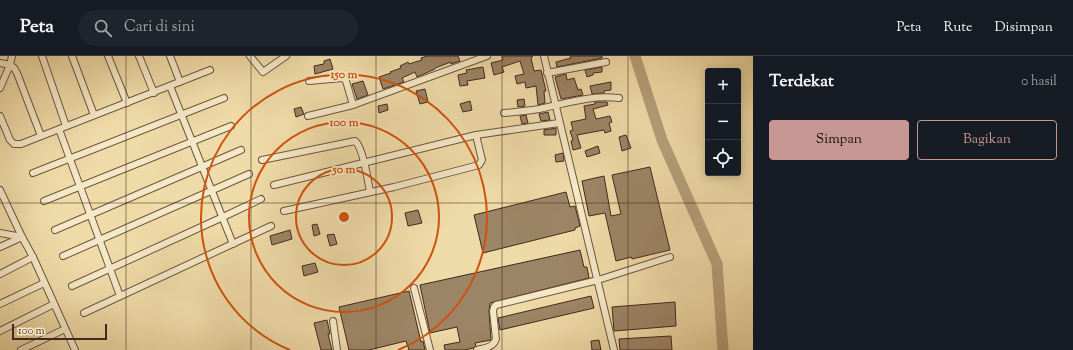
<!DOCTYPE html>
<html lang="id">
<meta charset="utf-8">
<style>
body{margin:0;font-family:"Sorts Mill Goudy",serif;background:#20242c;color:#f1f3f6}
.controls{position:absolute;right:12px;top:12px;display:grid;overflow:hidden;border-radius:4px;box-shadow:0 2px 10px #0003}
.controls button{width:36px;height:36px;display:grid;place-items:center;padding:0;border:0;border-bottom:1px solid #363941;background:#171b24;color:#f1f3f6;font:20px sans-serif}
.scale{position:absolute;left:12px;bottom:10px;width:95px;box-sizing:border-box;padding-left:4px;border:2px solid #42281e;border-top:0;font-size:11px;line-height:14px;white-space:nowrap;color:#42281e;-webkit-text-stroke:3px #f5e8c6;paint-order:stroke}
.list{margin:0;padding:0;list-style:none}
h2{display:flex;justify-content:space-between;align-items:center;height:52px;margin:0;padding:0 16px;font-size:17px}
h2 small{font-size:13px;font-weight:400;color:#9ea1a6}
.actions{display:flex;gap:8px;padding:12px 16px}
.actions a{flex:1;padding:9px 0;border:1px solid #c59692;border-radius:4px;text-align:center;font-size:14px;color:#c59692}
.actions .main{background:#c59692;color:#111}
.icon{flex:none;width:22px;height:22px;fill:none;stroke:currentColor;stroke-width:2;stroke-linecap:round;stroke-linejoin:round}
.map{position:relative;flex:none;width:753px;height:294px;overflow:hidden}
header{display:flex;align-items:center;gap:24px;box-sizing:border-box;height:56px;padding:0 20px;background:#171b24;border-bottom:1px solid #363941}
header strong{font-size:19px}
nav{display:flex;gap:22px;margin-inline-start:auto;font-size:14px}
.search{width:280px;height:36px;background:#20242c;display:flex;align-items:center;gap:10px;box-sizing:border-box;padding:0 14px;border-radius:22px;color:#9ea1a6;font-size:15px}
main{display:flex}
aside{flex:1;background:#171b24}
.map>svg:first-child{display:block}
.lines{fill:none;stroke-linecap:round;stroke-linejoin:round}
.river{stroke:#b49e79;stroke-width:11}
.building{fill:#9c8566;stroke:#42281e}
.minor-casing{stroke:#6d5540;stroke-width:8}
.minor{stroke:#f5e8c6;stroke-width:6}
.grid{fill:none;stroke:#42281e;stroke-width:1;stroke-opacity:0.55}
.ring{fill:none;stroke:#cf520f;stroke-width:2}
.centre{fill:#cf520f;stroke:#f5e8c6;stroke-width:2}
.ring-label{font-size:12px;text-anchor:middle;font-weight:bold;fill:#cf520f;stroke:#f5e8c6;stroke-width:3.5;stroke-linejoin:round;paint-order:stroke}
</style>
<header>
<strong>Peta</strong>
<div class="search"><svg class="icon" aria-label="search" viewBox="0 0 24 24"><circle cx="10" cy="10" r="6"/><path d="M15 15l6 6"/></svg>Cari di sini</div>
<nav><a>Peta</a><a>Rute</a><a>Disimpan</a></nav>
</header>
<main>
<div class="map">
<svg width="753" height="294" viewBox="0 0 753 294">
<rect width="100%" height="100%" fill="#efdba8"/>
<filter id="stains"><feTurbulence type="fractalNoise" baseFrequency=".005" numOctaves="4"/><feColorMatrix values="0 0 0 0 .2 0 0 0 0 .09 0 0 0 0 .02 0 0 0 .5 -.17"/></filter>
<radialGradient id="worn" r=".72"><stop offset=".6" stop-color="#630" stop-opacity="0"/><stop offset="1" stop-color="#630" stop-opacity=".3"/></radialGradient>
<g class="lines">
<path class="river" d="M635 0 662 84 717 208 723 294"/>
</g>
<g class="building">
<path d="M427 0H458L460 5 451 8V6L435 12V13L417 21 415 16 402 22 404 26 383 33 379 21 391 17 390 16 401 12 400 10 408 6 409 8 422 4 421 2Z"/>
<path d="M502 0H533L531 2 534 15 541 14 546 35H544L545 47 538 49 536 30 526 32 525 26 517 28 515 20 524 18 520 5 502 11 504 16 494 19 491 7 503 4Z"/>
<path d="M570 0H602V2L557 11 556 6 571 2Z"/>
<path d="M330 3 333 13 315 18 314 10 324 8V5Z"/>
<path d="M483 11 485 22 467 25 468 29 460 30 458 19 467 17 466 14Z"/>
<path d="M602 11V16L593 17V19L587 21 585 14Z"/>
<path d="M566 18 567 24 574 22 578 34 581 33 583 39 561 43 555 21Z"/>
<path d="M363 25 368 39 357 43 352 28Z"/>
<path d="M611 26V34L604 35V37L592 38 590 30Z"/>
<path d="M425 33 428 46 420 48 416 35Z"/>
<path d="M524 43 525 50 518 51 517 44Z"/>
<path d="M470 45 472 54 463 56 460 48Z"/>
<path d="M595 46H607L608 49 593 53 596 63 610 60 612 66 609 67 611 75 605 77 604 74 577 79 581 92 573 94 571 85 573 84 570 75 573 74 571 66 586 63 584 50 595 48Z"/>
<path d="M387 48 388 54 379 57 378 50Z"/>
<path d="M301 51 304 58 296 61 294 53Z"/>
<path d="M548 56 550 64 541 65 539 58Z"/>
<path d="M526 59 528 67 522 68 520 60Z"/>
<path d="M556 72V79H544V74Z"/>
<path d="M626 79 631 92 622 95 619 81Z"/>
<path d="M598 90 600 97 587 101 585 95Z"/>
<path d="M563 97 564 105 556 106 555 99Z"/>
<path d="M650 111 670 194 632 203 631 201 616 205 605 157 589 160 582 125 604 120 611 160 621 158 612 119Z"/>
<path d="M566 136 570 151 575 150 580 170 575 172V174L483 197 474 159Z"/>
<path d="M418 154 422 167 408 170 405 157Z"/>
<path d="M317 168 320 178 314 180 312 169Z"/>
<path d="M290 174 292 183 272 189 270 180Z"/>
<path d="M334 178 337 188 330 190 327 179Z"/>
<path d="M580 194 584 211H587L589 222 490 247 489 255 491 284 475 287 476 290 473 292 465 294H445L444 289 460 286 457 271 430 277 420 229Z"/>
<path d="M315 207 318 216 304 220 302 210Z"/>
<path d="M409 235 421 286 423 285 425 294H409L406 285 369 294H349L339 251Z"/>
<path d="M591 240 594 252 500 274 498 262Z"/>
<path d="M675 246 676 270 614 275 612 251Z"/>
<path d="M327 264 330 278H328L332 294H321L314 267Z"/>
<path d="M671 280 672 294H620L619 283Z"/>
<path d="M599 284 601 294H592L591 285Z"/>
</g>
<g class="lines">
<g class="minor-casing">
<g id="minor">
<path d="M12 0 10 9 14 12 17 17 41 80"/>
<path d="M42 0 66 70"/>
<path d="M72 0 94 59"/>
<path d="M108 0 127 47"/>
<path d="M139 0 154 37"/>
<path d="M170 0 180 26"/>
<path d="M250 0 263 16 286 0"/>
<path d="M544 0 614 294"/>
<path d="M0 7 10 9 0 32"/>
<path d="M547 17 606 6"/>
<path d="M309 25 343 22 346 25 353 49"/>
<path d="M170 30 233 188"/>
<path d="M504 57C516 56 527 55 539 53 568 47 589 39 619 42"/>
<path d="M0 60 10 84 14 88H21L210 14"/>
<path d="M308 60 353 49 487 0"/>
<path d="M59 73 120 240"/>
<path d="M262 104 355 85C363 91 368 125 370 136"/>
<path d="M33 117 224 42"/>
<path d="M274 129 476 79 559 67"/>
<path d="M0 134 22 181 0 191"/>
<path d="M44 145 231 70"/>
<path d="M284 155 394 131 479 109 482 104 476 79"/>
<path d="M55 174 241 94"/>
<path d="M0 177 22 181 33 201 75 294"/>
<path d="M63 200 249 118"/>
<path d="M0 218 33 201"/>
<path d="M72 230 223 161 261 143"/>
<path d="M414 232 430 294"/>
<path d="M0 248 44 227"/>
<path d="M84 257 271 170"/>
<path d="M333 265 337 294"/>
<path d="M0 275 54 248"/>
<path d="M21 294 65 273"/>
<path d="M477 294C484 292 493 292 496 283L493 255 494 251 496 249 598 224 670 201"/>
</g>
</g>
<use href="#minor" class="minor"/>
</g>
<path class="grid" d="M126 0V294M251 0V294M376 0V294M502 0V294M628 0V294M0 147H753"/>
<g class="ring">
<circle cx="344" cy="161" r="48"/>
<circle cx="344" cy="161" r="95"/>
<path d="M290 294A143 143 0 1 1 398 294"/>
</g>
<circle cx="344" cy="161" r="6" class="centre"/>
<g class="ring-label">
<text x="344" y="22">150 m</text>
<text x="344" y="70">100 m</text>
<text x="344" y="117">50 m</text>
</g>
<rect width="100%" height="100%" filter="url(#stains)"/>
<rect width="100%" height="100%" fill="url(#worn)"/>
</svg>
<div class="controls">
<button>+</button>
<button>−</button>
<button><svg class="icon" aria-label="locate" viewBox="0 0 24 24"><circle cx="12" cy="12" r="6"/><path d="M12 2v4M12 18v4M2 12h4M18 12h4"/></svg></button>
</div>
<div class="scale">100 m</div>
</div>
<aside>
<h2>Terdekat<small>0 hasil</small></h2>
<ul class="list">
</ul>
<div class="actions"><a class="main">Simpan</a><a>Bagikan</a></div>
</aside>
</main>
